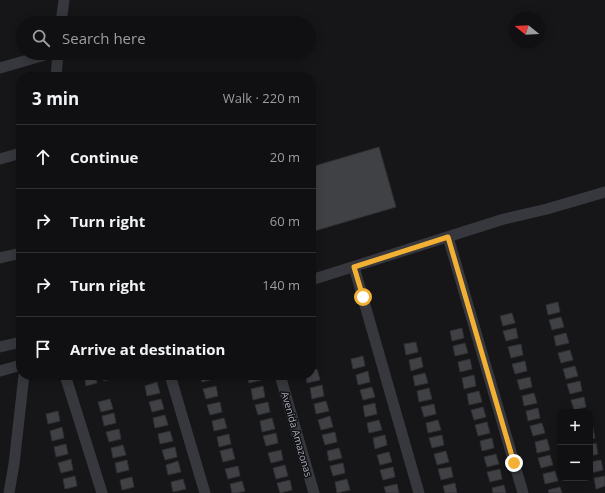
<!DOCTYPE html>
<meta charset="utf-8">
<style>
body{margin:0;font-family:"Open Sans",sans-serif;background:#1e1e20;color:#f1f3f6}
.controls{position:absolute;right:12px;bottom:12px;display:grid;overflow:hidden;border-radius:8px;box-shadow:0 2px 10px #0003}
.controls button{width:36px;height:36px;display:grid;place-items:center;padding:0;border:0;border-bottom:1px solid #303032;background:#101012;color:#f1f3f6;font:20px sans-serif}
.compass{position:absolute;left:509px;top:12px;width:36px;height:36px;border-radius:50%;background:#101012;box-shadow:0 2px 10px #0003;rotate:288deg}
.stop{position:absolute;width:12px;height:12px;margin:-9px;border:3px solid #f2b134;border-radius:50%;background:#fff}
.stop.end{background:#f2b134;border-color:#fff;box-shadow:0 1px 4px #0008}
.list{margin:0;padding:0;list-style:none}
h2{display:flex;justify-content:space-between;align-items:center;height:52px;margin:0;padding:0 16px;font-size:17px}
h2 small{font-size:13px;font-weight:400;color:#9c9d9f}
.list li{display:grid;grid-template-columns:26px 1fr auto;gap:12px;align-items:center;box-sizing:border-box;height:64px;padding:0 16px;border-top:1px solid #303032}
.list b{display:block;font-size:15px;white-space:nowrap}
.list em{font-size:13px;font-style:normal;color:#9c9d9f}
.icon{flex:none;width:22px;height:22px;fill:none;stroke:currentColor;stroke-width:2;stroke-linecap:round;stroke-linejoin:round}
.map{position:relative;flex:none;width:605px;height:493px;overflow:hidden}
.search{position:absolute;background:#101012;box-shadow:0 2px 10px #0003;left:16px;top:16px;width:300px;height:44px;display:flex;align-items:center;gap:10px;box-sizing:border-box;padding:0 14px;border-radius:22px;color:#9c9d9f;font-size:15px}
.panel{position:absolute;background:#101012;box-shadow:0 2px 10px #0003;left:16px;top:72px;width:300px;height:308px;border-radius:16px}
.map>svg:first-child{display:block}
.building{fill:#404145;stroke:#303034}
.lines{fill:none;stroke-linecap:round;stroke-linejoin:round}
.minor{stroke:#37383d;stroke-width:11}
.route{stroke:#f2b134;stroke-width:5}
.labels{text-anchor:middle;dominant-baseline:central;stroke-width:3;stroke-linejoin:round;paint-order:stroke}
.street-label{font-size:10px;fill:#a8adb8;stroke:#111113}
</style>
<div class="map">
<svg width="605" height="493" viewBox="0 0 605 493">
<rect width="100%" height="100%" fill="#161618"/>
<g class="building">
<path d="M379 147 396 207 311 232V167Z"/>
<path d="M558 302 560 312 548 315 546 305Z"/>
<path d="M512 313 515 323 503 326 500 316Z"/>
<path d="M561 317 564 327 552 330 549 320Z"/>
<path d="M462 328 464 338 452 341 450 331Z"/>
<path d="M516 328 518 338 506 341 503 331Z"/>
<path d="M566 333 569 343 556 346 554 336Z"/>
<path d="M416 342 418 352 406 355 404 344Z"/>
<path d="M465 343 468 353 455 356 453 346Z"/>
<path d="M521 344 523 355 511 358 508 347Z"/>
<path d="M570 350 573 360 561 363 558 353Z"/>
<path d="M363 356 365 366 353 369 351 359Z"/>
<path d="M421 357 423 367 411 371 409 360Z"/>
<path d="M470 359 472 369 460 372 458 362Z"/>
<path d="M525 361 527 371 515 374 512 364Z"/>
<path d="M575 366 578 376 566 379 563 369Z"/>
<path d="M317 369 320 380 307 383 305 375H311V371Z"/>
<path d="M368 371 370 382 358 385 356 375Z"/>
<path d="M425 373 428 383 415 386 413 376Z"/>
<path d="M84 375H95L97 383 86 386Z"/>
<path d="M102 375H113L114 378 104 381Z"/>
<path d="M200 375H213L214 379 202 382Z"/>
<path d="M247 375H260L261 380 249 383Z"/>
<path d="M474 375 476 386 464 389 462 378Z"/>
<path d="M530 377 532 387 520 390 517 380Z"/>
<path d="M580 381 582 391 570 394 567 384Z"/>
<path d="M157 382 160 393 147 396 145 386Z"/>
<path d="M322 385 324 396 312 399 310 388Z"/>
<path d="M216 386 218 396 206 399 203 389Z"/>
<path d="M263 386 265 397 253 400 251 389Z"/>
<path d="M372 387 375 397 363 400 360 390Z"/>
<path d="M429 388 432 399 419 402 417 391Z"/>
<path d="M479 391 482 402 469 405 467 394Z"/>
<path d="M534 393 537 403 524 406 522 396Z"/>
<path d="M584 397 586 407 574 410 571 400Z"/>
<path d="M110 399 113 409 101 412 98 402Z"/>
<path d="M161 399 164 409 152 412 149 402Z"/>
<path d="M326 401 329 411 316 414 314 404Z"/>
<path d="M220 402 222 412 210 415 207 405Z"/>
<path d="M268 402 270 412 258 415 255 405Z"/>
<path d="M375 403 377 414 365 417 363 406Z"/>
<path d="M434 404 436 414 424 417 421 407Z"/>
<path d="M483 407 486 417 474 420 471 410Z"/>
<path d="M538 408 540 418 528 421 526 411Z"/>
<path d="M58 411 60 421 48 424 46 414Z"/>
<path d="M114 413 116 423 104 426 102 416Z"/>
<path d="M165 415 168 425 155 428 153 418Z"/>
<path d="M330 416 333 427 321 430 318 420Z"/>
<path d="M224 418 227 428 214 431 212 421Z"/>
<path d="M272 418 275 429 262 432 260 421Z"/>
<path d="M379 420 382 430 369 433 367 423Z"/>
<path d="M438 420 441 430 428 433 426 423Z"/>
<path d="M487 422 490 433 478 436 475 425Z"/>
<path d="M542 423 545 433 533 436 530 426Z"/>
<path d="M62 427 64 438 52 441 50 431Z"/>
<path d="M593 428 595 438 590 440V429Z"/>
<path d="M119 429 121 439 109 442 106 432Z"/>
<path d="M170 431 173 441 160 444 158 434Z"/>
<path d="M335 432 337 442 325 445 322 435Z"/>
<path d="M276 433 278 443 266 446 263 436Z"/>
<path d="M229 434 231 444 219 447 217 437Z"/>
<path d="M385 435 387 445 375 449 373 438Z"/>
<path d="M442 435 444 445 432 448 429 438Z"/>
<path d="M492 438 494 448 482 451 480 441Z"/>
<path d="M547 439 550 450 537 453 535 442Z"/>
<path d="M596 443 598 454 590 456V445Z"/>
<path d="M66 444 68 454 56 457 54 447Z"/>
<path d="M123 445 126 455 113 458 111 448Z"/>
<path d="M175 447 177 457 165 460 162 450Z"/>
<path d="M232 448 235 459 223 462 220 451Z"/>
<path d="M339 448 342 458 329 461 327 451Z"/>
<path d="M281 450 283 460 271 463 268 453Z"/>
<path d="M446 451 449 462 437 465 434 454Z"/>
<path d="M389 452 392 462 380 465 377 455Z"/>
<path d="M496 454 499 464 487 467 484 457Z"/>
<path d="M550 455 553 465 541 468 538 458Z"/>
<path d="M71 459 73 470 61 473 58 463Z"/>
<path d="M127 460 129 470 117 473 115 463Z"/>
<path d="M601 460 603 470 591 473 590 462Z"/>
<path d="M178 461 181 472 168 475 166 465Z"/>
<path d="M343 463 345 473 333 476 330 466Z"/>
<path d="M285 465 288 476 276 479 273 468Z"/>
<path d="M238 466 240 476 228 479 225 469Z"/>
<path d="M393 467 395 477 383 480 380 470Z"/>
<path d="M451 467 453 477 441 480 438 469Z"/>
<path d="M500 469 502 479 490 482 487 472Z"/>
<path d="M555 471 558 481 545 484 543 474Z"/>
<path d="M75 476 77 486 65 489 63 479Z"/>
<path d="M605 476V486L596 489 594 478Z"/>
<path d="M132 477 134 487 122 490 120 480Z"/>
<path d="M183 479 186 489 173 492 171 482Z"/>
<path d="M347 479 350 490 337 493 335 482Z"/>
<path d="M290 480 292 490 280 493 277 483Z"/>
<path d="M242 481 245 491 237 493H232L230 484Z"/>
<path d="M455 483 457 493H445L443 486Z"/>
<path d="M397 484 399 493H386L384 487Z"/>
<path d="M504 485 506 493H493L492 488Z"/>
<path d="M560 487 562 493H549L548 490Z"/>
</g>
<g class="lines">
<g class="minor">
<path d="M61 23 64 0"/>
<path d="M0 68 52 53"/>
<path d="M56 77 58 53"/>
<path d="M0 159 21 153"/>
<path d="M448 237 523 493"/>
<path d="M0 258 21 253"/>
<path d="M354 267 419 493"/>
<path d="M311 280 504 219 547 209 605 192"/>
<path d="M0 347 21 342"/>
<path d="M0 371 21 365"/>
<path d="M65 375 102 493"/>
<path d="M170 375 205 493"/>
<path d="M280 375 314 493"/>
<path d="M9 493 14 464 24 375"/>
</g>
</g>
<g class="lines">
<path class="route" d="M363 297 354 267 448 237 514 463"/>
</g>
<g class="labels">
<g class="street-label">
<text transform="translate(297 434) rotate(74)">Avenida Amazonas</text>
</g>
</g>
</svg>
<div class="controls">
<button>+</button>
<button>−</button>
</div>
<svg class="compass" viewBox="-18 -18 36 36"><path d="M0-13l5 13h-10z" fill="#e53935"/><path d="M0 13l5-13h-10z" fill="#9c9d9f"/></svg>
<div class="stop" style="left:363px;top:297px"></div>
<div class="stop end" style="left:514px;top:463px"></div>
<div class="search"><svg class="icon" aria-label="search" viewBox="0 0 24 24"><circle cx="10" cy="10" r="6"/><path d="M15 15l6 6"/></svg>Search here</div>
<section class="panel">
<h2>3 min<small>Walk · 220 m</small></h2>
<ul class="list">
<li><svg class="icon" aria-label="ahead" viewBox="0 0 24 24"><path d="M12 20V5M6 11l6-6 6 6"/></svg><div><b>Continue</b></div><em>20 m</em></li>
<li><svg class="icon" aria-label="right" viewBox="0 0 24 24"><path d="M7 20v-9h11M14 6l5 5-5 5"/></svg><div><b>Turn right</b></div><em>60 m</em></li>
<li><svg class="icon" aria-label="right" viewBox="0 0 24 24"><path d="M7 20v-9h11M14 6l5 5-5 5"/></svg><div><b>Turn right</b></div><em>140 m</em></li>
<li><svg class="icon" aria-label="arrive" viewBox="0 0 24 24"><path d="M6 21V4h12l-3 4 3 4H6"/></svg><div><b>Arrive at destination</b></div></li>
</ul>
</section>
</div>
